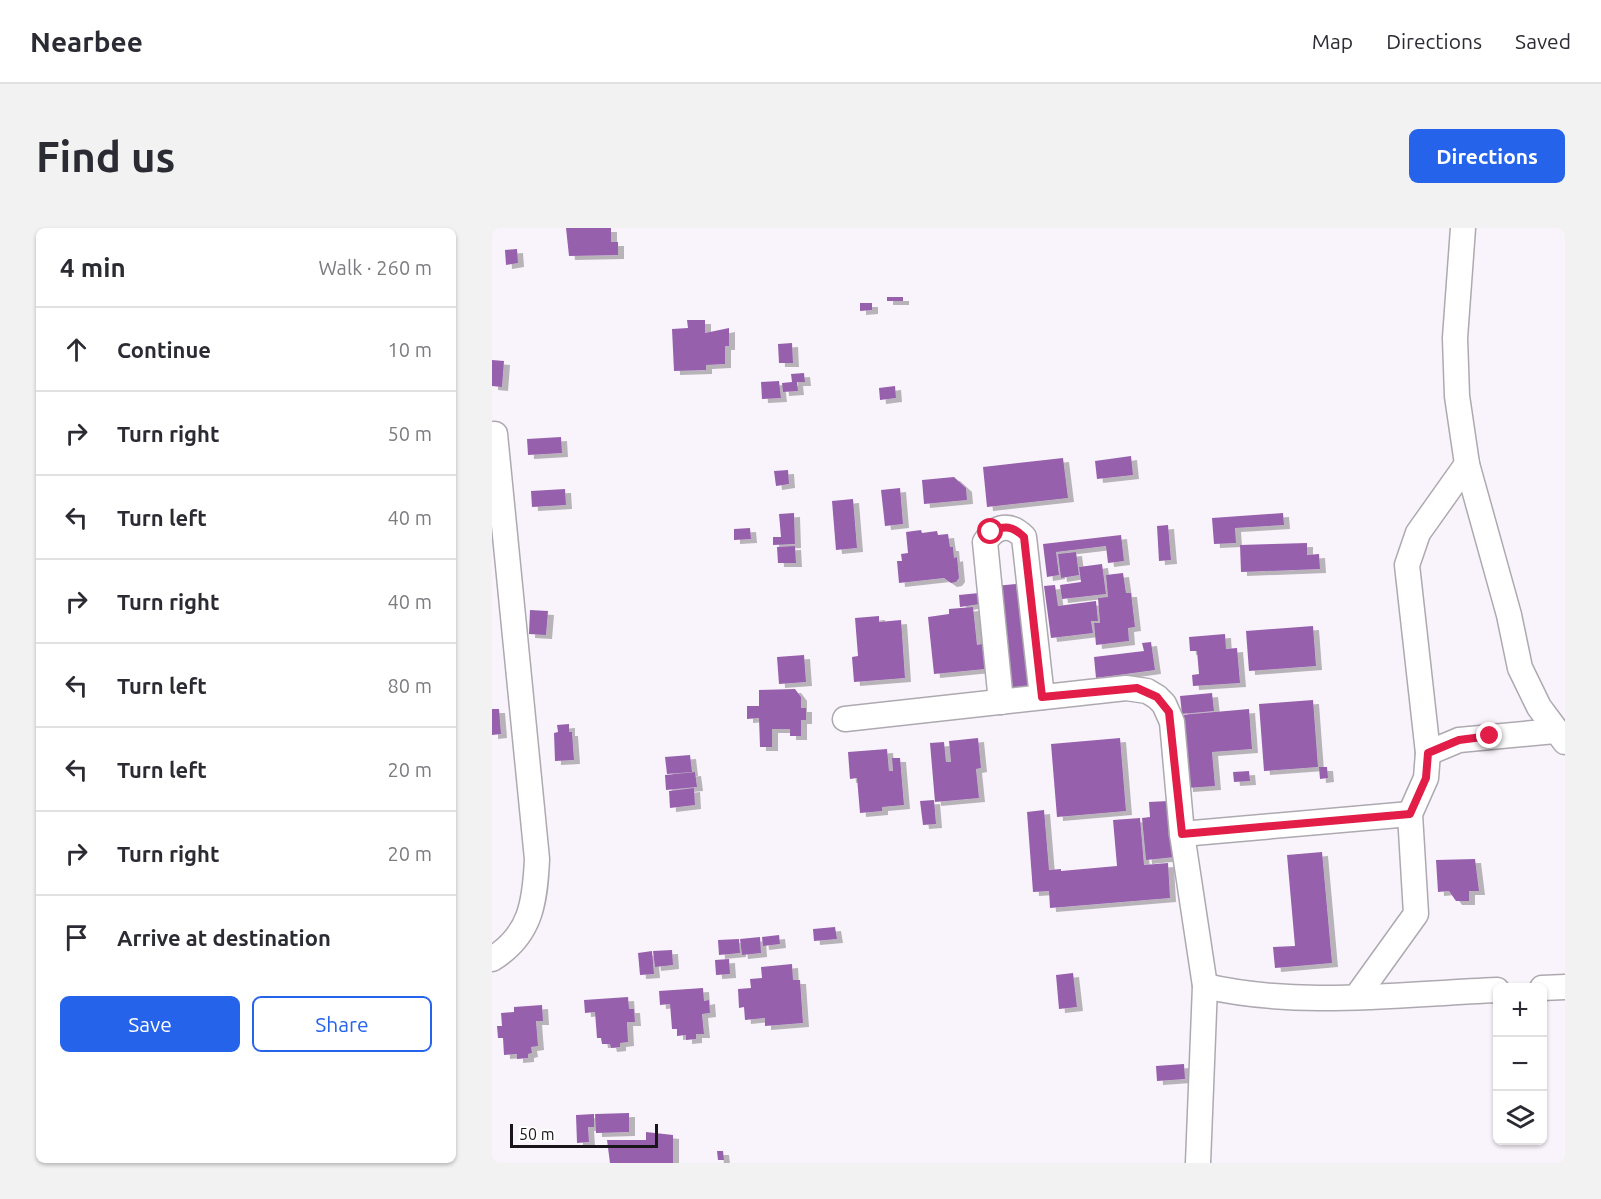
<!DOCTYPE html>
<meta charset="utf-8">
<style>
body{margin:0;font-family:Ubuntu,sans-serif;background:#f2f2f3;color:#2b2b33}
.controls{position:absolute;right:18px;bottom:18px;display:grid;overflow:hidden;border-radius:9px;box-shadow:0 2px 4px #0004}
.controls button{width:54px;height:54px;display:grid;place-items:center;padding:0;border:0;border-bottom:2px solid #e1e1e2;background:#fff;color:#2b2b33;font:30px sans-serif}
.scale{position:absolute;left:18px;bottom:15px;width:148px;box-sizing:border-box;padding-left:6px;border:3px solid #181619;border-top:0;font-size:16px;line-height:21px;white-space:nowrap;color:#181619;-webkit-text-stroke:4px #fff;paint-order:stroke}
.stop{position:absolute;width:18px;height:18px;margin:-14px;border:4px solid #e11d48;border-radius:50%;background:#fff}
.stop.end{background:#e11d48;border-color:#fff;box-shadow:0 2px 6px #0008}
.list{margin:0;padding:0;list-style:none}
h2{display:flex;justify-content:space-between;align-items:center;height:78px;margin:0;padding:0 24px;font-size:26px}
h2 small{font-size:20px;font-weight:400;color:#7c7c81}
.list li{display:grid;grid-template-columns:39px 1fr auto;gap:18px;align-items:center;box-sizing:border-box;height:84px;padding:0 24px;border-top:2px solid #e1e1e2}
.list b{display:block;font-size:22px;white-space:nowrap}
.list em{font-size:20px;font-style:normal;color:#7c7c81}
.actions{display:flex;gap:12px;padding:18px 24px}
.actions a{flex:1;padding:14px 0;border:2px solid #2563eb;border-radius:9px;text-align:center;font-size:21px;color:#2563eb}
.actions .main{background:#2563eb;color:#fff}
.icon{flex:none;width:33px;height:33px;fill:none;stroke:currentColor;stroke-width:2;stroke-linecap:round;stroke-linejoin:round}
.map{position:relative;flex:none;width:1073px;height:935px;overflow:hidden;border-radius:9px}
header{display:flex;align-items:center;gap:36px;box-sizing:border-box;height:84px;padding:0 30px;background:#fff;border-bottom:2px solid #e1e1e2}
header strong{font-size:28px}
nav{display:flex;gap:33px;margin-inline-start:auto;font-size:21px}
.intro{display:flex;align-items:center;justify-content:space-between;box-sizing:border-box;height:144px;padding:0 36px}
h1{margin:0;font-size:42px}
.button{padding:15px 27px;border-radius:9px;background:#2563eb;color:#fff;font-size:21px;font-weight:700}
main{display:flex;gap:36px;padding:0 36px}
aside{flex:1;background:#fff;border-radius:9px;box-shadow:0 2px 4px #0004}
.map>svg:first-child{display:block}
.building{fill:#9661ac;filter:url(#shadow)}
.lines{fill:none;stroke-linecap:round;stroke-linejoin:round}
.minor-casing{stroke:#aea9b0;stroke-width:27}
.minor{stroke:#fff;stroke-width:24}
.route{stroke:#e11d48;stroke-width:8}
</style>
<header>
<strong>Nearbee</strong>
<nav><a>Map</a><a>Directions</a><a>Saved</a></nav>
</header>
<div class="intro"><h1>Find us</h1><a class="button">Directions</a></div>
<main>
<aside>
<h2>4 min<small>Walk · 260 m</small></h2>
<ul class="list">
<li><svg class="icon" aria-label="ahead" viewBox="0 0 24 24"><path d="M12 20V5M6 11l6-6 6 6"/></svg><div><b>Continue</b></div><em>10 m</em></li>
<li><svg class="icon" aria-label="right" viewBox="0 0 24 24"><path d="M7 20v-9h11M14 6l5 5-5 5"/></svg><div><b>Turn right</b></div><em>50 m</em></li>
<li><svg class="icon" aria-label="left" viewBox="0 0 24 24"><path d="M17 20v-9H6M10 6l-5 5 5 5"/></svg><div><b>Turn left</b></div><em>40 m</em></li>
<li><svg class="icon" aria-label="right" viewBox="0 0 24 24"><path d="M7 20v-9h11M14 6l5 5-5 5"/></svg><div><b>Turn right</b></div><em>40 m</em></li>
<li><svg class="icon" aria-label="left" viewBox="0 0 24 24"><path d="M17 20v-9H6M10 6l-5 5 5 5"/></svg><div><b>Turn left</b></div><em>80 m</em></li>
<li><svg class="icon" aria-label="left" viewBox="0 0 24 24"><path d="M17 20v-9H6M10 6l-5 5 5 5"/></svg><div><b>Turn left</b></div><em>20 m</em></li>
<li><svg class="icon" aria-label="right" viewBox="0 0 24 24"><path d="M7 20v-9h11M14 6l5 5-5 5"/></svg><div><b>Turn right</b></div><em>20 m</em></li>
<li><svg class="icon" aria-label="arrive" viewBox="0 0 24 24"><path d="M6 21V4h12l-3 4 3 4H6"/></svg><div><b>Arrive at destination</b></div></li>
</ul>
<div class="actions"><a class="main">Save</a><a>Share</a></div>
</aside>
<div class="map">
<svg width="1073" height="935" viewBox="0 0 1073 935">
<defs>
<filter id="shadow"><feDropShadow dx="6" dy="4" stdDeviation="0" flood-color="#0004"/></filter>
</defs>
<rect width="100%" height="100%" fill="#f9f4fb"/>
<g class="building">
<path d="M74 0H119V14H126V27L77 28Z"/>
<path d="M25 21 26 35 14 37 13 22Z"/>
<rect x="395" y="69" width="16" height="4"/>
<path d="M368 75H380V82L368 83Z"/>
<path d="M195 92H213V105L237 100V118H233V136L214 137V142L182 143 180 101 196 100Z"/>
<path d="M300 115 301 135H287L286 116Z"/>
<path d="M0 132 12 133 10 159 0 158Z"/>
<path d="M312 145 313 154H305L306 163 291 164 290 155 300 154 299 146Z"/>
<path d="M287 153 289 170 270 171 269 154Z"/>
<path d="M403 158 404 170 388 172 387 160Z"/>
<path d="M69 209 70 225 36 227 35 211Z"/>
<path d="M639 228 641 247 605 251 603 233Z"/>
<path d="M571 230 576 270 495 279 491 239Z"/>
<path d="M296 242 297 256 284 258 282 243Z"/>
<path d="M462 249 474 260 475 272 432 276 430 252Z"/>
<path d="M408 260 411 296 393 298 389 262Z"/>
<path d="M73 261 74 277 40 279 39 263Z"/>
<path d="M361 271 365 320 344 322 340 273Z"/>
<path d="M302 285 303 316 281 317V309H289L287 286Z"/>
<path d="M791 285 792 297 743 300 744 315 722 316 720 290Z"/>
<path d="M676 297 679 332 667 333 665 298Z"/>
<path d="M258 300 259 311 242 312V301Z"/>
<path d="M429 302 430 305 445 303 446 307 456 306 458 319H461L462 330 465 329 467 350 464 354 459 355 452 350 407 355 405 333H410L409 326 416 325 414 304Z"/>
<path d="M629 307 632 333 616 335 614 318 564 324 567 347 555 349 551 316Z"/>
<path d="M815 315V327L827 326 828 341 749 344 748 317Z"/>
<path d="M303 318 304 335H286L285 319Z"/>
<path d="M584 324 587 347 569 350 566 326Z"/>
<path d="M610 336 614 366 570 371 568 357 589 354 587 339Z"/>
<path d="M631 345 634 365H639L643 399 636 400 637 413 604 417 602 395H608L606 370 616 369 614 347Z"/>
<path d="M524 356 530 407 535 406 542 459 515 463 503 358Z"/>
<path d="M563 357 566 378 604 373 606 393H599L601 405 559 410 552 358Z"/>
<path d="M487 365 488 376 468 379 467 367Z"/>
<path d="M481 379 485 417 490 416 493 441 442 446 436 389 457 386V381Z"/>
<path d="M38 382 56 383 54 407 37 406Z"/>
<path d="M387 388V394L409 392 413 450 362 454 360 429 366 428 363 390Z"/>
<path d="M821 398 824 438 757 443 754 403Z"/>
<path d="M733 406 734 421 745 420 748 455 701 458 700 447 707 446 705 423H698L697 409Z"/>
<path d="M659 414 663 442 604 450 602 429 652 423 650 415Z"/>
<path d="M312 427 314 454 287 456 285 429Z"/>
<path d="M303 461 309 469V480H314V492H309V508H298V501H280V519H268L267 490 255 491V478H267V462Z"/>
<path d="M720 465 722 483 690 486 688 468Z"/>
<path d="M821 472 826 539 772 543 767 476Z"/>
<path d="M0 481H7L9 506 0 507Z"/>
<path d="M757 481 760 521 720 524 723 558 695 560 689 487Z"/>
<path d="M77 496V504H80L82 532 63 533 62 505 66 504 65 497Z"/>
<path d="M486 510 489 540 484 541 487 570 443 574 438 515 452 514 454 534H459L457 513Z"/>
<path d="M628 510 634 583 565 589 559 516Z"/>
<path d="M395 521 397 543H401L400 530H408L412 577 390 579V583L368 585 365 550 358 551 356 524Z"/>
<path d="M198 527 200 544 175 546 173 529Z"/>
<path d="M827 539H835L836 550 828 551Z"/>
<path d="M757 543 758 553 742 554 741 544Z"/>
<path d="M203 544 205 559 174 562 173 547Z"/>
<path d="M202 560 203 577 178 580 177 563Z"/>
<path d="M442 572 444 596 431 597 428 573Z"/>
<path d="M676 573 683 629 654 632 650 590 658 589 657 574Z"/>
<path d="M552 582 557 642 569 641V643L625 638 621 592 648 590 652 637 676 635 678 670 558 680 557 663 541 664 535 584Z"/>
<path d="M830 624 840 735 783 740 781 719 803 718 795 627Z"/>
<path d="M983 631 987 663H977V673H964L957 663 946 664 944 632Z"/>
<path d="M343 699 345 711 322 713 321 701Z"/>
<path d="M287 707 288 716 271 718 270 709Z"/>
<path d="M268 709 269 725 250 727 248 711Z"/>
<path d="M247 711 248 725 227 727 226 712Z"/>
<path d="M180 722 181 737 163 739 161 723Z"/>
<path d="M160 723 162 746 148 747 146 725Z"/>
<path d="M237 731 238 746 224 747 223 732Z"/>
<path d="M300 736 301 752H308L311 795 273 798V790L253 792 252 779 247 780 246 761 259 760 258 751 270 750 269 739Z"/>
<path d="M581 745 585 779 567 781 564 747Z"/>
<path d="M211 760 212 773 217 772 218 785 210 786 212 806H204V811L194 812V807L185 808V801H180L178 776 168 777 167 763Z"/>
<path d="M136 769 137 781H142L143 794H135L136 814 128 815V819L119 820 118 816H110L109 810H105L103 784 93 785 92 772Z"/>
<path d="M50 777 51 793H44L46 818 39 819 40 825 36 826V830L25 831V826L12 827 11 810H6L5 798H10L9 785 22 784V779Z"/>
<path d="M692 836 693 851 665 853 664 838Z"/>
<path d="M137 885V904L104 905 103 886Z"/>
<path d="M102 886V899H96L97 914 85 915 84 887Z"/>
<path d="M154 904 181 907V935H118L115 912H154Z"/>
<path d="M225 923H231L232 932H226Z"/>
</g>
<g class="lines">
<g class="minor-casing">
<g id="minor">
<path d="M971 0 963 110 965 168 975 236 1017 387 1028 440 1047 479 1073 514"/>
<path d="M509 474 493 314C504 297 518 295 532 309L550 469"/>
<path d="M353 491 634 460 655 463 665 469 672 476 680 494 690 606 713 758 706 935"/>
<path d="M936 525 967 512 1063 503"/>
<path d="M690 606 918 586"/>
<path d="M0 731C39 707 43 674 45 631L3 206"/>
<path d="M713 758C809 780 908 766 1005 762"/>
<path d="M1050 760 1073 759"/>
<path d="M865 768 924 686 918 586 934 550 936 525 915 337 926 305 975 236"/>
</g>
</g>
<use href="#minor" class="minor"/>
</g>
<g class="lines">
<path class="route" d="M499 304C513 297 521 298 532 309L550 469 645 460 665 469 677 484 690 606 918 586 934 550 936 525 967 512 998 508"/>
</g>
</svg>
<div class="controls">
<button>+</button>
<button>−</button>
<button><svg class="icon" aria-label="layers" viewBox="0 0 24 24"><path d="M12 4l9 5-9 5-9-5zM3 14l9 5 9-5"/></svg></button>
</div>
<div class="scale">50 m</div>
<div class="stop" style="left:499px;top:304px"></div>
<div class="stop end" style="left:998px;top:508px"></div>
</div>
</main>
